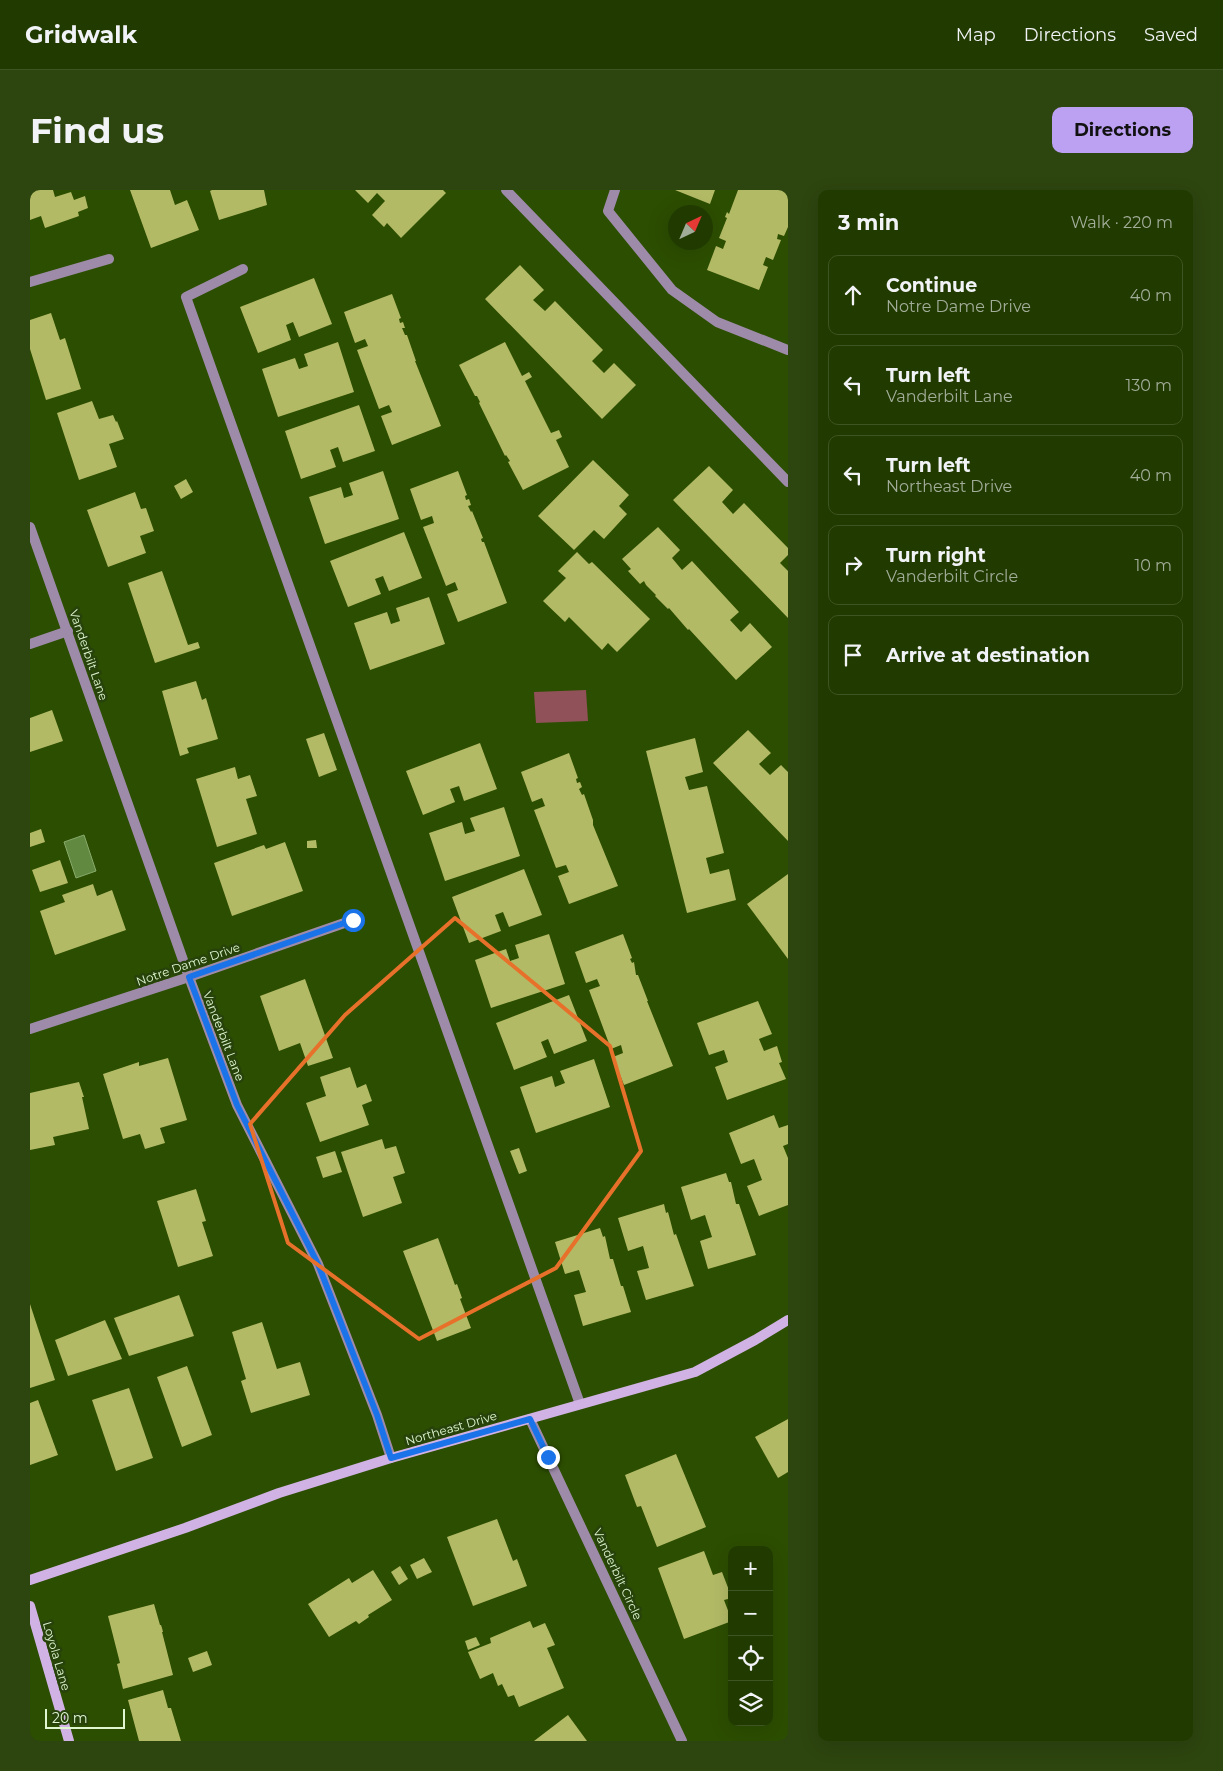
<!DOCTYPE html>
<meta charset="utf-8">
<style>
body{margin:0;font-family:Montserrat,sans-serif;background:#2d450f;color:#f1f3f6}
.controls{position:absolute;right:15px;bottom:15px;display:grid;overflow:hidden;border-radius:10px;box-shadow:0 5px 20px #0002}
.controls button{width:45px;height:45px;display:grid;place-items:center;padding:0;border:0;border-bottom:1px solid #3e5422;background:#213a00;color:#f1f3f6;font:25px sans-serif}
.compass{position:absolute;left:638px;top:15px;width:45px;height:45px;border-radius:50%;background:#213a00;box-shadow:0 5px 20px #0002;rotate:44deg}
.scale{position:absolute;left:15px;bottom:12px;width:80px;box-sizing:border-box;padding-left:5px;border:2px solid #e0f6d1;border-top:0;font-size:14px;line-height:18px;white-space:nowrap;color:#e0f6d1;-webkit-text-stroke:4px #27420b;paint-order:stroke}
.stop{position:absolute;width:15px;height:15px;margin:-11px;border:4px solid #1a73e8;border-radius:50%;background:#fff}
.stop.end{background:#1a73e8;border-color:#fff;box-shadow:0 1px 5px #0008}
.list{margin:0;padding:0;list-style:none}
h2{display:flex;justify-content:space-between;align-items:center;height:65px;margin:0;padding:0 20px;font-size:21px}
h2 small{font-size:16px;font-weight:400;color:#a2ad99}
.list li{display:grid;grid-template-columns:32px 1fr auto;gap:15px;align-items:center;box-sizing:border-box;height:80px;margin:0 10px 10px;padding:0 10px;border:1px solid #3e5422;border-radius:10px}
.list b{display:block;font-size:19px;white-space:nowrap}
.list p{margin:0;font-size:16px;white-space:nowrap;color:#a2ad99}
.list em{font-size:16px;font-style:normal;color:#a2ad99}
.icon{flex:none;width:28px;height:28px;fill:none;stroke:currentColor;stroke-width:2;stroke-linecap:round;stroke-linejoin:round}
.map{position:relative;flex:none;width:758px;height:1551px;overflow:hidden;border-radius:10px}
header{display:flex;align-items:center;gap:30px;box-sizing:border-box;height:70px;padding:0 25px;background:#213a00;border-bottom:1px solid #3e5422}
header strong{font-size:24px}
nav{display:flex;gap:28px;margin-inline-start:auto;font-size:18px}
.intro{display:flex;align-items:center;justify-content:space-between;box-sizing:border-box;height:120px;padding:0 30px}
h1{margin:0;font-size:35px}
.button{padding:12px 22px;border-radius:10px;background:#bca0f2;color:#111;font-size:18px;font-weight:700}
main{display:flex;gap:30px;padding:0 30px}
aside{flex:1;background:#213a00;border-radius:10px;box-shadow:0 5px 20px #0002}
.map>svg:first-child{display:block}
.green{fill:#915159}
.water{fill:#618940;stroke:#87aa6c}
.building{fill:#b3ba66}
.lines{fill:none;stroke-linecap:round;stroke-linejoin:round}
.lane{stroke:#9e8baa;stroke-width:10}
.street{stroke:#9e8baa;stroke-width:10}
.secondary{stroke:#d1b2e4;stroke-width:10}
.route{stroke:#1a73e8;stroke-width:6}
.marked{fill:none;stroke:#e7712a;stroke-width:4;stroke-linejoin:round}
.labels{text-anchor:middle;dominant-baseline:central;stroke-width:5;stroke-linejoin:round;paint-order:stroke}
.street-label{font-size:12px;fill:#e0f6d1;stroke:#27420b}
</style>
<header>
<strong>Gridwalk</strong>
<nav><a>Map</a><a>Directions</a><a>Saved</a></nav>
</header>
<div class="intro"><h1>Find us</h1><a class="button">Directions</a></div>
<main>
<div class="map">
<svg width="758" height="1551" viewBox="0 0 758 1551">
<rect width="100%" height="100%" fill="#2c4e00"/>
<path class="green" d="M556 500 558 531 506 533 504 502Z"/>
<path class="water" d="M54 645 66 681 46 688 34 652Z"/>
<g class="building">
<path d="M0 0H23L25 7 41 2 44 10 55 6 58 18 48 22 49 26 15 38 11 26 0 30Z"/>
<path d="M100 0H140L145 15 157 10 169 40 121 58Z"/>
<path d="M182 0H234L237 15 189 30 180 1Z"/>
<path d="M325 0H413L416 3 371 48 357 33 354 37 342 25 355 11 347 3 338 13Z"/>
<path d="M645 0H685L680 14Z"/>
<path d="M708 0H758V37L754 46 748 44 747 49 751 50 743 70 736 67 733 75 738 77 729 100 677 80 686 56 693 59 696 51 689 48 697 28 695 27 697 22 699 24Z"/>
<path d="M490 75 514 100 503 110 515 121 525 111 573 160 562 171 574 183 584 173 606 195 572 229 455 109Z"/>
<path d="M284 88 302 134 269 147 263 132 256 135 261 150 228 163 210 117Z"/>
<path d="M362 104 371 128 369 129 370 133 373 132 375 138H372L375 145H377L386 171H385L411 236 362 255 351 226 362 222 359 215 349 219 327 160 338 156 335 149 325 153 314 122Z"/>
<path d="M21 123 30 150 35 148 51 199 16 210 0 159V130Z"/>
<path d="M308 152 324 202 248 227 232 179 265 168 269 179 278 176 274 164Z"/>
<path d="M475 152 492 186 499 182 502 187 495 191 521 243 529 240 532 247 526 250 539 277 493 300 478 272 480 271 476 265 475 266 449 213 450 212 447 206H445L429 175Z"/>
<path d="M62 211 69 229 83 225 86 232 87 231 94 249 79 254 87 277 49 290 27 223Z"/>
<path d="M329 215 345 261 313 272 308 257 300 260 306 277 271 289 255 241Z"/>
<path d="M563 270 599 305 589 316 597 324 574 349 564 340 544 360 508 326Z"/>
<path d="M679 276 703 300 692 312 703 324 714 313 758 358V365L750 373 758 381V428L643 310Z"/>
<path d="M353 281 369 329 295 354 279 307 311 297 314 308 323 305 319 293Z"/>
<path d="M428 281 437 305 435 306 436 310 439 309 441 315 438 316 441 322 442 321 453 348 451 349 452 352H454L477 413 428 432 417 404 428 400 425 392 416 396 393 337 404 333 402 326 391 330 380 299Z"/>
<path d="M156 289 163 302 151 309 144 296Z"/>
<path d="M105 302 111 319 116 318 124 341 110 346 116 363 78 377 57 320Z"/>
<path d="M628 337 650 360 642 368 652 380 662 371 709 422 700 430 711 442 720 433 742 457 706 490 659 439 658 440 639 418 638 419 625 406 626 405 616 395 614 391 610 394 598 381 601 379 592 369Z"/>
<path d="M374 342 392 388 359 401 353 386 345 389 351 404 318 417 300 371Z"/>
<path d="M547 362 559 374 562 372 620 429 587 462 578 453 572 460 539 427 535 432 513 411 536 388 528 381Z"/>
<path d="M132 381 158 455 168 452 170 458 125 473 98 393Z"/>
<path d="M399 407 415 454 340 480 324 433 357 422 361 434 370 431 366 418Z"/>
<path d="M166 491 172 510 176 508 188 549 157 558 159 563 150 566 132 501Z"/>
<path d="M22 520 33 551 0 562V528Z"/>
<path d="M718 540 741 563 729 574 740 585 751 575 758 582V651L683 573Z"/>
<path d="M294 543 307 580 289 587 276 549Z"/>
<path d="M665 548 673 582 655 587 659 600 677 596 694 663 676 668 680 684 699 679 706 710 657 723 616 561Z"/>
<path d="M450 553 467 599 434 611 429 596 420 599 425 612 393 625 376 581Z"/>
<path d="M539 563 548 588 546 589 547 593 550 592 552 597 549 599 552 605 554 604 563 630V635L588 696 539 714 528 686 539 682 536 675 526 678 504 620 515 616 512 608 502 612 491 582Z"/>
<path d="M205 577 208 589 220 585 227 606 216 609 227 644 187 657 166 589Z"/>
<path d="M474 617 490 666 415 691 399 643 432 632 435 644 445 641 440 628Z"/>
<path d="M11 639 15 652 0 657V643Z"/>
<path d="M286 650 287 658H277V651Z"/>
<path d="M255 652 273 701 202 726 184 673 234 655 236 659Z"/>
<path d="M30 670 38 693 10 702 2 680Z"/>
<path d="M494 679 512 725 479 737 473 722 465 725 471 741 439 753 422 707Z"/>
<path d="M758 684V769L717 714Z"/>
<path d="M63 694 67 706 82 700 96 740 25 765 10 721 35 712 32 705Z"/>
<path d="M519 744 535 794 461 818 445 770 476 759 480 771 489 768 485 755Z"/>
<path d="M593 744 602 768 600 769 602 773 604 772 606 785H608L618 811H617L643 876 594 895 583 867 593 863 591 855 581 859 559 800 570 796 567 789 556 793 545 762Z"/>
<path d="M275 789 303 868 278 876 270 853 249 861 230 806Z"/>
<path d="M539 805 557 851 524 864 518 849 511 852 517 867 484 880 466 833Z"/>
<path d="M728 811 742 844 729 849 734 861 747 856 752 872 749 873 756 889 697 910 685 877 698 872 694 860 679 865 667 833Z"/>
<path d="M138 868 157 930 130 938 135 953 115 959 110 944 93 949 73 884 109 872V876Z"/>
<path d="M564 869 580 917 506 943 490 897 522 886 525 897 535 893 530 881Z"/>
<path d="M320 877 327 898 336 894 342 911 332 915 339 935 290 952 276 913 296 906 290 887Z"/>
<path d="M49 892 54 907H52L59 939 23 947 25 955 0 960V903Z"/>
<path d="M744 925 749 938 758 935V954L753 956 758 968V1015L729 1026 717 996 732 990 724 969 711 974 699 943Z"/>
<path d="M352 949 355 959 366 956 375 983 363 987 372 1013 333 1027 311 962Z"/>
<path d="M489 958 497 981 489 984 480 961Z"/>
<path d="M305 961 312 982 293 988 286 967Z"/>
<path d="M696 983 699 992H701L706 1014H709L726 1065 678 1079 670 1051 682 1047 675 1025 661 1030 651 997Z"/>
<path d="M166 999 176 1031 172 1032 183 1066 148 1077 127 1011Z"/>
<path d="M634 1014 636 1023 638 1022 644 1045 646 1044 664 1096 616 1110 607 1081 619 1078 613 1056 598 1061 588 1028Z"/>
<path d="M570 1038 573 1047 575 1046 580 1069H583L591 1096H593L601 1122 553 1136 544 1105 556 1102 549 1080 535 1084 525 1052Z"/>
<path d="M408 1048 425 1095 427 1094 432 1108 430 1109 441 1138 407 1151 373 1061Z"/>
<path d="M149 1105 164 1146 99 1166 84 1128Z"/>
<path d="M0 1114 25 1190 0 1198Z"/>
<path d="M75 1130 92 1169 38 1186 25 1150Z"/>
<path d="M232 1132 247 1179 270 1172 280 1205 221 1223 211 1191 216 1189 202 1142Z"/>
<path d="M157 1176 182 1245 152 1257 127 1187Z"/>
<path d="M99 1198 123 1268 86 1281 62 1210Z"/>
<path d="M8 1210 28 1265 0 1275V1213Z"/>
<path d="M758 1229V1282L748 1288 725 1247Z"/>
<path d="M646 1264 676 1337 627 1357 611 1316 607 1317 595 1285Z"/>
<path d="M467 1329 483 1371 487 1369 497 1396 443 1416 417 1347Z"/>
<path d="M674 1361 683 1385 692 1382 702 1408 694 1410 702 1431 654 1449 628 1378Z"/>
<path d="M394 1368 402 1382 387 1389 380 1375Z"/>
<path d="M370 1376 378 1389 369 1395 361 1382Z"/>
<path d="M343 1380 362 1410 338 1425 339 1427 329 1434 326 1431 299 1447 278 1414 319 1388 322 1393Z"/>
<path d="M124 1414 130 1435H131L132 1438 133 1442H132L143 1485 93 1499 87 1474 90 1473 78 1426Z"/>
<path d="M500 1431 503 1438 515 1433 525 1455 517 1458 534 1498 489 1517 484 1505 478 1507 472 1494 468 1496 463 1483 450 1489 438 1462 461 1453 460 1448Z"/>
<path d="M446 1447 450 1455 438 1460 435 1451Z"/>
<path d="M177 1461 182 1475 163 1482 158 1468Z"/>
<path d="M133 1500 138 1518H141L151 1551H109L98 1510Z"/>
<path d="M538 1525 557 1551H504Z"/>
</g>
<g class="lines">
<g class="lane">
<path d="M476 0 758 292"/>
<path d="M585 0 578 21 642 100 687 132 758 160"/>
<path d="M213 79 156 107 550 1214"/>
</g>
<g class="street">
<path d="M0 92 79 69"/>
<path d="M0 337 159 787 207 915 288 1074 347 1225 361 1268"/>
<path d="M0 454 38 441"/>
<path d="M0 839 159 787 323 730"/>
<path d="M500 1229 652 1551"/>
</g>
<g class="secondary">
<path d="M0 1390 155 1338 249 1303 361 1268 665 1182 725 1150 758 1130"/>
<path d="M0 1416 39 1551"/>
</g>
</g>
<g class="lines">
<path class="route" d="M323 730 159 787 207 915 288 1074 347 1225 361 1268 500 1229 518 1267"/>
</g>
<path class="marked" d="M425 728 580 856 611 961 526 1078 389 1149 258 1053 220 934 315 825Z"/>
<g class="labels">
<g class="street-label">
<text transform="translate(59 465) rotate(71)">Vanderbilt Lane</text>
<text transform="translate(158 774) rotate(-19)">Notre Dame Drive</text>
<text transform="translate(194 846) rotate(69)">Vanderbilt Lane</text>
<text transform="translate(421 1238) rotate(-16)">Northeast Drive</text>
<text transform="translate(588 1384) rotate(65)">Vanderbilt Circle</text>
<text transform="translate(27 1466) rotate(74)">Loyola Lane</text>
</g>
</g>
</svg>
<div class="controls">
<button>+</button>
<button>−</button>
<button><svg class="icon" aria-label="locate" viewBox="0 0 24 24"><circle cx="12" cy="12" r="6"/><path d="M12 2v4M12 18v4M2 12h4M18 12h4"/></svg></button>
<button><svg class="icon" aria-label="layers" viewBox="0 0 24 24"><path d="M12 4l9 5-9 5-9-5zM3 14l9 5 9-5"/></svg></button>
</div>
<svg class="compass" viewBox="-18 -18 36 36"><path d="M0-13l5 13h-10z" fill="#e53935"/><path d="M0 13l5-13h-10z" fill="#a2ad99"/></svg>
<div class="scale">20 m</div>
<div class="stop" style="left:323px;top:730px"></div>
<div class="stop end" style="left:518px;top:1267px"></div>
</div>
<aside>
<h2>3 min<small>Walk · 220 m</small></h2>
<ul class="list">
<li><svg class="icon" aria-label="ahead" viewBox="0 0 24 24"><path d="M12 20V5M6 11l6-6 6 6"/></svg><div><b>Continue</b><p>Notre Dame Drive</p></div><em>40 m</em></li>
<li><svg class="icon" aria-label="left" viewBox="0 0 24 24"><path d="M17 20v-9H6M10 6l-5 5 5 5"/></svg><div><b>Turn left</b><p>Vanderbilt Lane</p></div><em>130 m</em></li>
<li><svg class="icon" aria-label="left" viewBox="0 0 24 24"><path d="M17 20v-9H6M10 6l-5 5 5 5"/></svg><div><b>Turn left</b><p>Northeast Drive</p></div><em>40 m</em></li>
<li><svg class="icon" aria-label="right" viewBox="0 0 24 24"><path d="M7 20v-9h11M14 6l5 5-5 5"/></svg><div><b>Turn right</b><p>Vanderbilt Circle</p></div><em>10 m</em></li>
<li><svg class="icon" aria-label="arrive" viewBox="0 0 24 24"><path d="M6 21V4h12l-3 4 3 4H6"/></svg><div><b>Arrive at destination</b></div></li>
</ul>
</aside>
</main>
